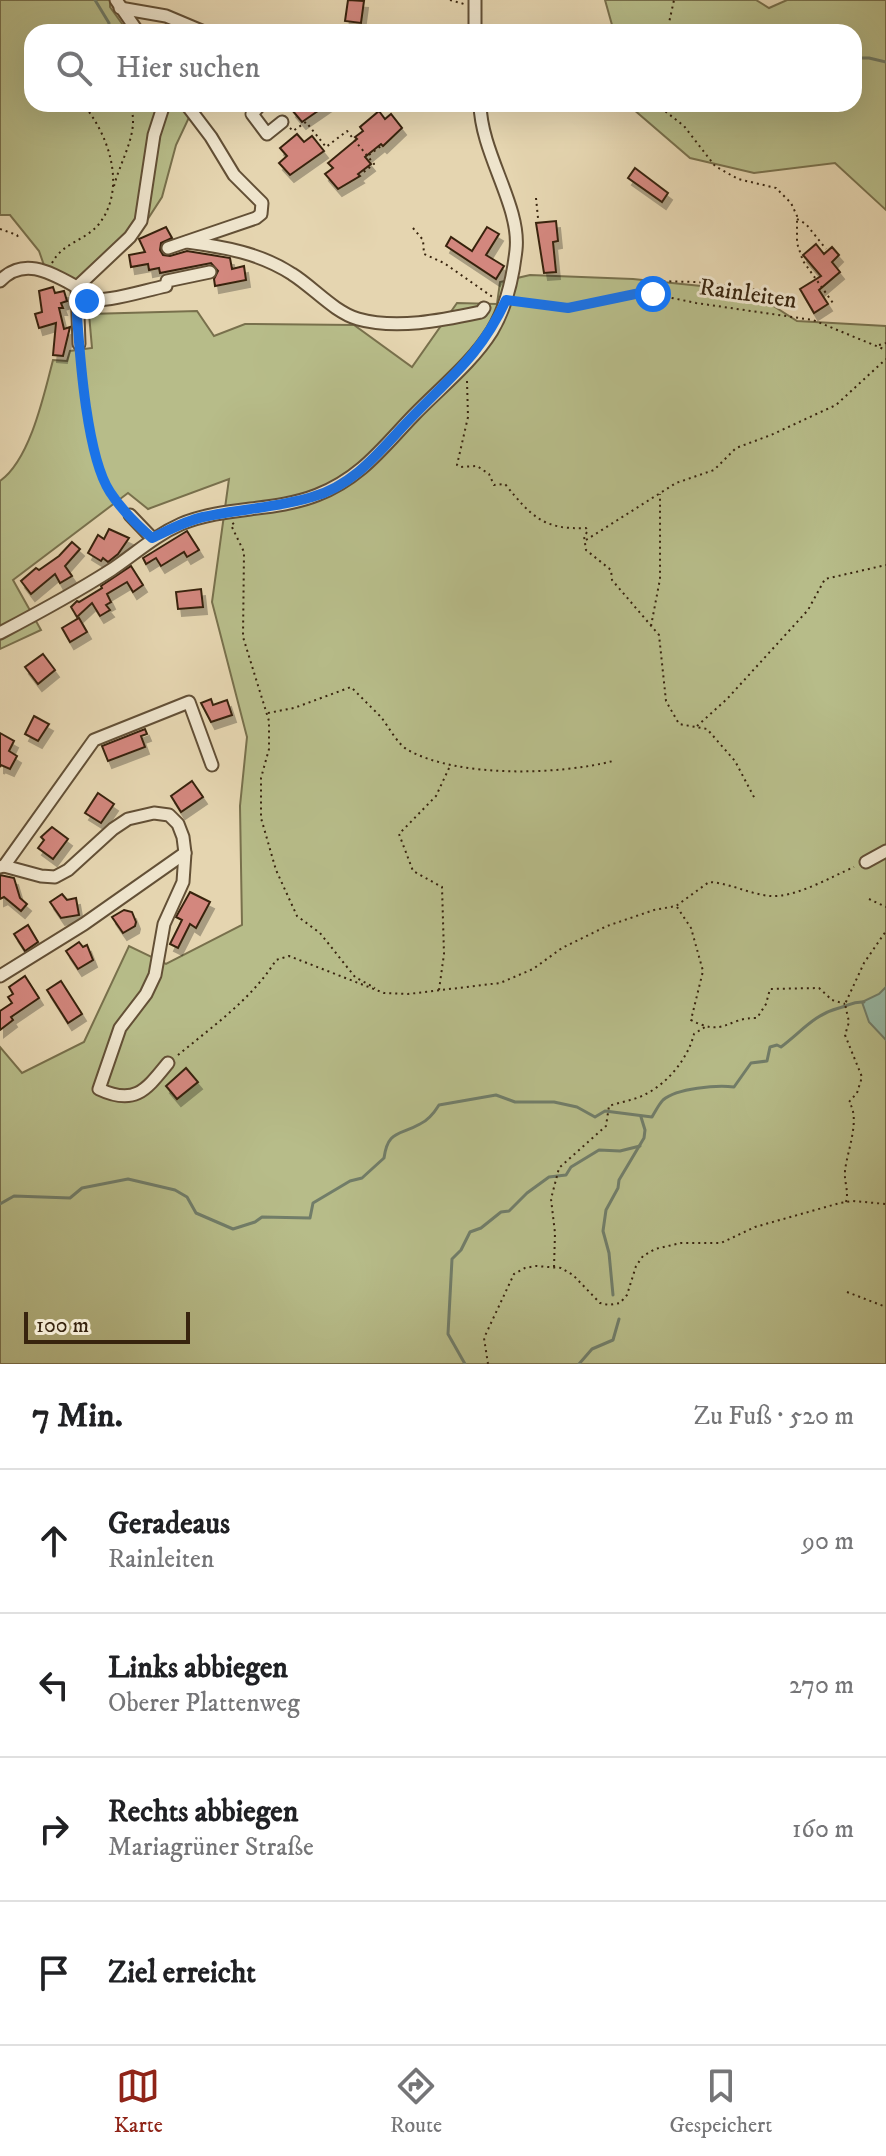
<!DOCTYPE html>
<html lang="de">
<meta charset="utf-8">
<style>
body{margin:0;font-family:"IM FELL DW Pica",serif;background:#f6f6f6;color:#202124}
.scale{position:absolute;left:24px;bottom:20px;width:166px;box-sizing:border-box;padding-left:8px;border:4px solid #38240e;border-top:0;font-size:22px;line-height:28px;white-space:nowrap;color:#38240e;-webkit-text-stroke:6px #eee4cc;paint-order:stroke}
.stop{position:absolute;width:24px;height:24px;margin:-18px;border:6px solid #1a73e8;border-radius:50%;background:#fff}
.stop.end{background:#1a73e8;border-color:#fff;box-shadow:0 2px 8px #0008}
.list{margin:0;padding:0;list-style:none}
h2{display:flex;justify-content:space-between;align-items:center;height:104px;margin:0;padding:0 32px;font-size:34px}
h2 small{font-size:26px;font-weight:400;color:#757577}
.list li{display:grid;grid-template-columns:52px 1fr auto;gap:24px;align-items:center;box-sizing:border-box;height:144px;padding:0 32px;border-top:2px solid #e0e0e0}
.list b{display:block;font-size:30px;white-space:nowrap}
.list p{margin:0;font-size:26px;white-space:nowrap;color:#757577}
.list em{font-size:26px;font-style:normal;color:#757577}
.icon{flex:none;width:44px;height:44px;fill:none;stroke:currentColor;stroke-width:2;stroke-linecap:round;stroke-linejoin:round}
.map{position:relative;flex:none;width:886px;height:1364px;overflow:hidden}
.search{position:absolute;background:#fff;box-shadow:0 8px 32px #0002;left:24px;right:24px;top:24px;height:88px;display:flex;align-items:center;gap:20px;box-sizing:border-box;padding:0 28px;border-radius:24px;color:#757577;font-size:30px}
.sheet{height:680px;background:#fff}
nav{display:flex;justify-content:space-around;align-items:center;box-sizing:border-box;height:112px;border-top:2px solid #e0e0e0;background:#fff;font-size:22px;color:#757577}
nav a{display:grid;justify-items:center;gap:4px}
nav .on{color:#8f2418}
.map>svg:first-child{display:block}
.green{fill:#b7bc89;stroke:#78704c;stroke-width:2}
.water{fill:#97b9a6;stroke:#717d69;stroke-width:2}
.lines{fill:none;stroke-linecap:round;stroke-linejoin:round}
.stream{stroke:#717d69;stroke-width:3}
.building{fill:#d3877e;stroke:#38240e;stroke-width:2;filter:url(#shadow)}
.minor-casing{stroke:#635036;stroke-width:15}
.path{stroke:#38240e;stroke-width:2;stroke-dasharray:2 4;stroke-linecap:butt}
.minor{stroke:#eee4cc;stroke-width:11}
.route{stroke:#1a73e8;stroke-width:10}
.labels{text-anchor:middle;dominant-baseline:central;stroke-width:6;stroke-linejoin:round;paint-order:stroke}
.street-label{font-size:24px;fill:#38240e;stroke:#eee4cc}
</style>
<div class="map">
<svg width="886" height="1364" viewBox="0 0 886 1364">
<defs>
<filter id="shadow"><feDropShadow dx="4" dy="7" stdDeviation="0" flood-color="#0004"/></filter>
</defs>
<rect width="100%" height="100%" fill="#e5d5b0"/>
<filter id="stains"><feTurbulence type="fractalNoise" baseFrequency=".0025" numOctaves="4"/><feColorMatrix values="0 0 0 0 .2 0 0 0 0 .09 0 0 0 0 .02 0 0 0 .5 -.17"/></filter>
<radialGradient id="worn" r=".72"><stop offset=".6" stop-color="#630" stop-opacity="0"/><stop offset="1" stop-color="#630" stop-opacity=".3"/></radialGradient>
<g class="green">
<path d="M0 0H110V7L128 32H32V104H188L193 109 176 145 162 197 131 245 86 280 76 284 45 268 39 251 10 215H0Z"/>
<path d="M605 0H756L769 8 787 0H886V210L835 163 754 173 690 158 633 109 632 104H854V32H614Z"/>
<path d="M530 275 633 279 750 291 797 321 886 326V1364H0V1047L22 1073 84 1042 129 946 166 964 242 925 240 806 247 737 212 602 229 479 148 509 128 493 13 580 41 630 0 649V481C30 460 44 395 53 360L67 361 70 351 92 348 89 314 197 311 214 336 245 324 354 325 412 367 457 303 497 304 500 282Z"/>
</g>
<path class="water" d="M886 987V1040L869 1022 862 1002 879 994Z"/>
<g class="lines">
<g class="stream">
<path d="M95 0 109 23 108 32"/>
<path d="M854 58H869L886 62"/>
<path d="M0 1204 14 1196 70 1198 82 1188 128 1179 175 1190 187 1197 196 1213 233 1229 255 1222 262 1217 310 1218 313 1203 350 1181 362 1178 384 1158C388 1130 399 1136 420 1124 429 1120 434 1113 439 1105L496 1095 515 1102H554L577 1107 595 1117 605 1111 652 1117C655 1112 659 1104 663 1100 677 1088 717 1085 734 1087L751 1063 767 1061 770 1047 777 1045 781 1047C801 1032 815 1014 839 1008 849 1006 852 1001 864 1002"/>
<path d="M613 1295 609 1253 603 1231 606 1210 618 1188 619 1180 644 1138 645 1130 641 1117"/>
<path d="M465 1364 448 1334 452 1259 461 1250 470 1232 481 1228 501 1212 509 1211 527 1193 549 1177 566 1175 571 1167 599 1150 620 1151 640 1146"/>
<path d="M579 1364 592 1349 613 1340 619 1319"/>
</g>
</g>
<g class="building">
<path d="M348 0 364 1 361 23 345 21Z"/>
<path d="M299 104H328L302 122 292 110Z"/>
<path d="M379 111 385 119 391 114 402 128 383 146 381 144 365 157 371 164 358 174 360 176 338 189 325 174 333 168 328 163 357 139 355 137 363 131 360 127Z"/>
<path d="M297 134 304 142 312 136 324 151 290 175 279 163 287 156 280 148Z"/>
<path d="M635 168 668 193 662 202 628 178Z"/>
<path d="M556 221 558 241 553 242 556 272 544 273 536 223Z"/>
<path d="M166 227 172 238 161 243 160 250 163 255 170 256 187 251 230 258 232 269 244 266 246 280 215 286 214 279 218 271 211 263 160 273 159 268 149 270 148 264 131 267 129 255 145 252 139 239Z"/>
<path d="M487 227 499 234 486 255 504 266 496 279 446 246 451 237 472 251Z"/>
<path d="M816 244 824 254 832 247 839 255 832 262 840 272 819 290 828 304 814 313 800 289 821 276 803 255Z"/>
<path d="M53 287 55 293 64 291 67 301 61 303 63 308H59L64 329 70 327 63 356 53 355 56 323 39 328 35 314 42 312 39 291Z"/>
<path d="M109 529 129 538 118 554 108 562 103 558 101 561 88 553 98 535 104 539Z"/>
<path d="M187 531 199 550 187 557 184 552 161 566 156 558 146 564 143 558Z"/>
<path d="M72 542 80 549 65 566 72 576 60 583 55 574 31 594 21 581 36 568 39 570 59 556Z"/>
<path d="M131 566 143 585 133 592 127 582 107 594 111 602 106 605 110 610 100 616 92 603 77 617 71 607 77 601 79 602 102 588 101 586Z"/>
<path d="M201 589 203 607 178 609 176 592Z"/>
<path d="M79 618 87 632 70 642 62 628Z"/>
<path d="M43 654 55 670 38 684 25 667Z"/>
<path d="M211 699 213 705 227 700 232 715 211 722 201 703Z"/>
<path d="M34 716 49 724 38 741 25 734Z"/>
<path d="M145 729 147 734 141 736 145 747 108 761 102 746Z"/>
<path d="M0 733 14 741 9 751 17 756 10 769 1 765 0 767Z"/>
<path d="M192 781 203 797 181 812 171 796Z"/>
<path d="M98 793 114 804 101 823 85 813Z"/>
<path d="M52 827 68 839 53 859 38 848 44 840 41 837Z"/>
<path d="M0 875 14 878 20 898 27 904 21 911 4 897 0 899Z"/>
<path d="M190 892 210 902 196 928 190 924 178 948 170 944 182 920 176 917Z"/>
<path d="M62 894 67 900 76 898 79 915 61 918 50 902Z"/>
<path d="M124 910 132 912 136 922 135 926 123 933 112 917Z"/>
<path d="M28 925 38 942 25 951 14 934Z"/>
<path d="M79 942 83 947 87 945 93 960 78 969 66 951Z"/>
<path d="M25 976 39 998 11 1017 13 1020 0 1030V1011L12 1003 8 997 13 994 9 987Z"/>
<path d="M61 981 82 1014 68 1023 47 990Z"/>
<path d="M186 1068 198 1082 177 1099 166 1086Z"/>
</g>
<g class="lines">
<g class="minor-casing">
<g id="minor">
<path d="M116 0 138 32"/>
<path d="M475 0V32"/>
<path d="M120 8 166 16 204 32"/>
<path d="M261 104 252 114 267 134 282 122"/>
<path d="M187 242C224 247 260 253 292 274 313 287 334 312 358 319 397 330 443 320 481 312L484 308"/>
<path d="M168 248 256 218 261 214 262 203 234 175 211 137 186 104"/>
<path d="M0 281C24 256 51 273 77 287"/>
<path d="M77 299C105 304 138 292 166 286L167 281 210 272"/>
<path d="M79 344 77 287 130 237 141 221 154 135 164 104"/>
<path d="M130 515 152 538"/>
<path d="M0 633C38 613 75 593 111 570 135 554 154 536 181 524 224 506 274 512 317 495 361 478 383 447 414 415 440 388 472 363 492 331 507 306 513 277 516 250 521 206 481 154 480 104"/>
<path d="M866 862 886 851"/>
<path d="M4 866 94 740 189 702 212 765"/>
<path d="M0 867 4 866 41 876 55 877 68 870 113 829 128 819 154 813 169 815 178 824 183 837 185 853 183 882 164 924 155 975 146 994 120 1028 99 1089C135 1106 146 1090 168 1063"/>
<path d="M0 976 84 924 185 853"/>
</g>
</g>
<g class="path">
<path d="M450 0 464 4"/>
<path d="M667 32 674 0"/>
<path d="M656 104 684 126 715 166 738 179 776 188 791 203 797 216V243L803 261 833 303"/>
<path d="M290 128 293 131 306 122 326 147 347 131 374 164 361 174"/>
<path d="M369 155 381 146"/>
<path d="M114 186C120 161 142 128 129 104"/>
<path d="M536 198 538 218"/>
<path d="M797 219 806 224 826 249"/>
<path d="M413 228 423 240 424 254 444 263 494 298"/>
<path d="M0 229 17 235 19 239"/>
<path d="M52 263C62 243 85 241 99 224 127 188 109 135 83 104"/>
<path d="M640 292 642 284 653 281 698 282 763 291"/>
<path d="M518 302 568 308 640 293 653 294 696 303 813 320 886 350"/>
<path d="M879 345 886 343"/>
<path d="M80 353C88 406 87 464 122 506"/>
<path d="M467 381 468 417 457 465 460 467 477 466 489 474 494 485 505 484C531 516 543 530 586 528L588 531 584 536 586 550 611 570 612 580 659 635 666 701 679 724 707 729 735 761 755 799"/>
<path d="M234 523 231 525 244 552 243 637 269 721V749L261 778V818L276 870 297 916 320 933 355 977 375 988"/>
<path d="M586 540 676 483 714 470 736 448 771 435 836 405 886 359"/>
<path d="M651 626 660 579V494"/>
<path d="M268 713 294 708 351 687C361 697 371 707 381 717 389 727 397 744 408 750 458 778 559 775 613 761"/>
<path d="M697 726 727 699 808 610 825 579 886 565"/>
<path d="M869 899 886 907"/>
<path d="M677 907 691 928 703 971 691 1020C725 1038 727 1017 757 1018L766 1004 770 989 819 988 832 1000 845 1004"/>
<path d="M439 990 444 954 442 887 413 871 399 834 436 796 450 766"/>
<path d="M178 1055C213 1026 252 999 276 960L289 956 384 993 408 994 500 983 533 969 562 948 607 926 654 910 676 906 709 882C730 883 749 894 770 896 795 898 831 877 854 867"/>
<path d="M846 1202C849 1191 844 1182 845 1171 847 1151 861 1119 849 1102L857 1093 862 1077 845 1035 849 1022 845 1004 864 963 886 931"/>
<path d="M554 1267 555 1233 551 1199 559 1168 606 1126 609 1106C620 1102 635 1100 646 1094 669 1082 688 1058 694 1034L705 1027"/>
<path d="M847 1292 886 1307"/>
<path d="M488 1364 484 1338 514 1274 525 1268 536 1266 561 1268 573 1275 600 1303 609 1305 620 1303 627 1295 636 1266 643 1256 655 1249 681 1243H721L755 1227 840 1203 853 1201 886 1204"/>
</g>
<use href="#minor" class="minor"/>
</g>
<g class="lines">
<path class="route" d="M87 301 77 299V315C80 359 87 457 110 492 121 509 137 525 152 538 169 530 185 521 203 517 239 509 276 508 312 497 358 484 383 446 415 414 454 374 482 352 506 300L568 308 640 293 653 294"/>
</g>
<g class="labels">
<g class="street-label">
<text transform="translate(748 294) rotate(8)">Rainleiten</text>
</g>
</g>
<rect width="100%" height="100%" filter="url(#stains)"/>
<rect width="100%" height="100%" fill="url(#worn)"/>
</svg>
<div class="scale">100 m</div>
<div class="stop" style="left:653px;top:294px"></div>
<div class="stop end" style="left:87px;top:301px"></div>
<div class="search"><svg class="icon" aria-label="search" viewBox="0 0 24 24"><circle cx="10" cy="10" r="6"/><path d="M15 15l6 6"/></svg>Hier suchen</div>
</div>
<section class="sheet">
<h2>7 Min.<small>Zu Fuß · 520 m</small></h2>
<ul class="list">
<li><svg class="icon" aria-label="ahead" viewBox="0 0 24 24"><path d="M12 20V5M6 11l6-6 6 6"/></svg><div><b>Geradeaus</b><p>Rainleiten</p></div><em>90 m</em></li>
<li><svg class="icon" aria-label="left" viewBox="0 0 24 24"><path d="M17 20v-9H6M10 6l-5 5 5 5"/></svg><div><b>Links abbiegen</b><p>Oberer Plattenweg</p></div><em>270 m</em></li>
<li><svg class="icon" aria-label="right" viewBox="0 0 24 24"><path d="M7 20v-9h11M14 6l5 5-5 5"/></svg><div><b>Rechts abbiegen</b><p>Mariagrüner Straße</p></div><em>160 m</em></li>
<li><svg class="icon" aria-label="arrive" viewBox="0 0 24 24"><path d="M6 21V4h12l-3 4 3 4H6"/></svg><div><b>Ziel erreicht</b></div></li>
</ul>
</section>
<nav>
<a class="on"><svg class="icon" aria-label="map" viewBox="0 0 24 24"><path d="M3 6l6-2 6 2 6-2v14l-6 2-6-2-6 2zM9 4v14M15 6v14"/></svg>Karte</a>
<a><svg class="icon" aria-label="directions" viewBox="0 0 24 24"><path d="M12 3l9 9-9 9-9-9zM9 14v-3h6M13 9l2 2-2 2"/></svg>Route</a>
<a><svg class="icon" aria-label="saved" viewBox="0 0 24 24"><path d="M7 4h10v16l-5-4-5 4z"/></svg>Gespeichert</a>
</nav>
